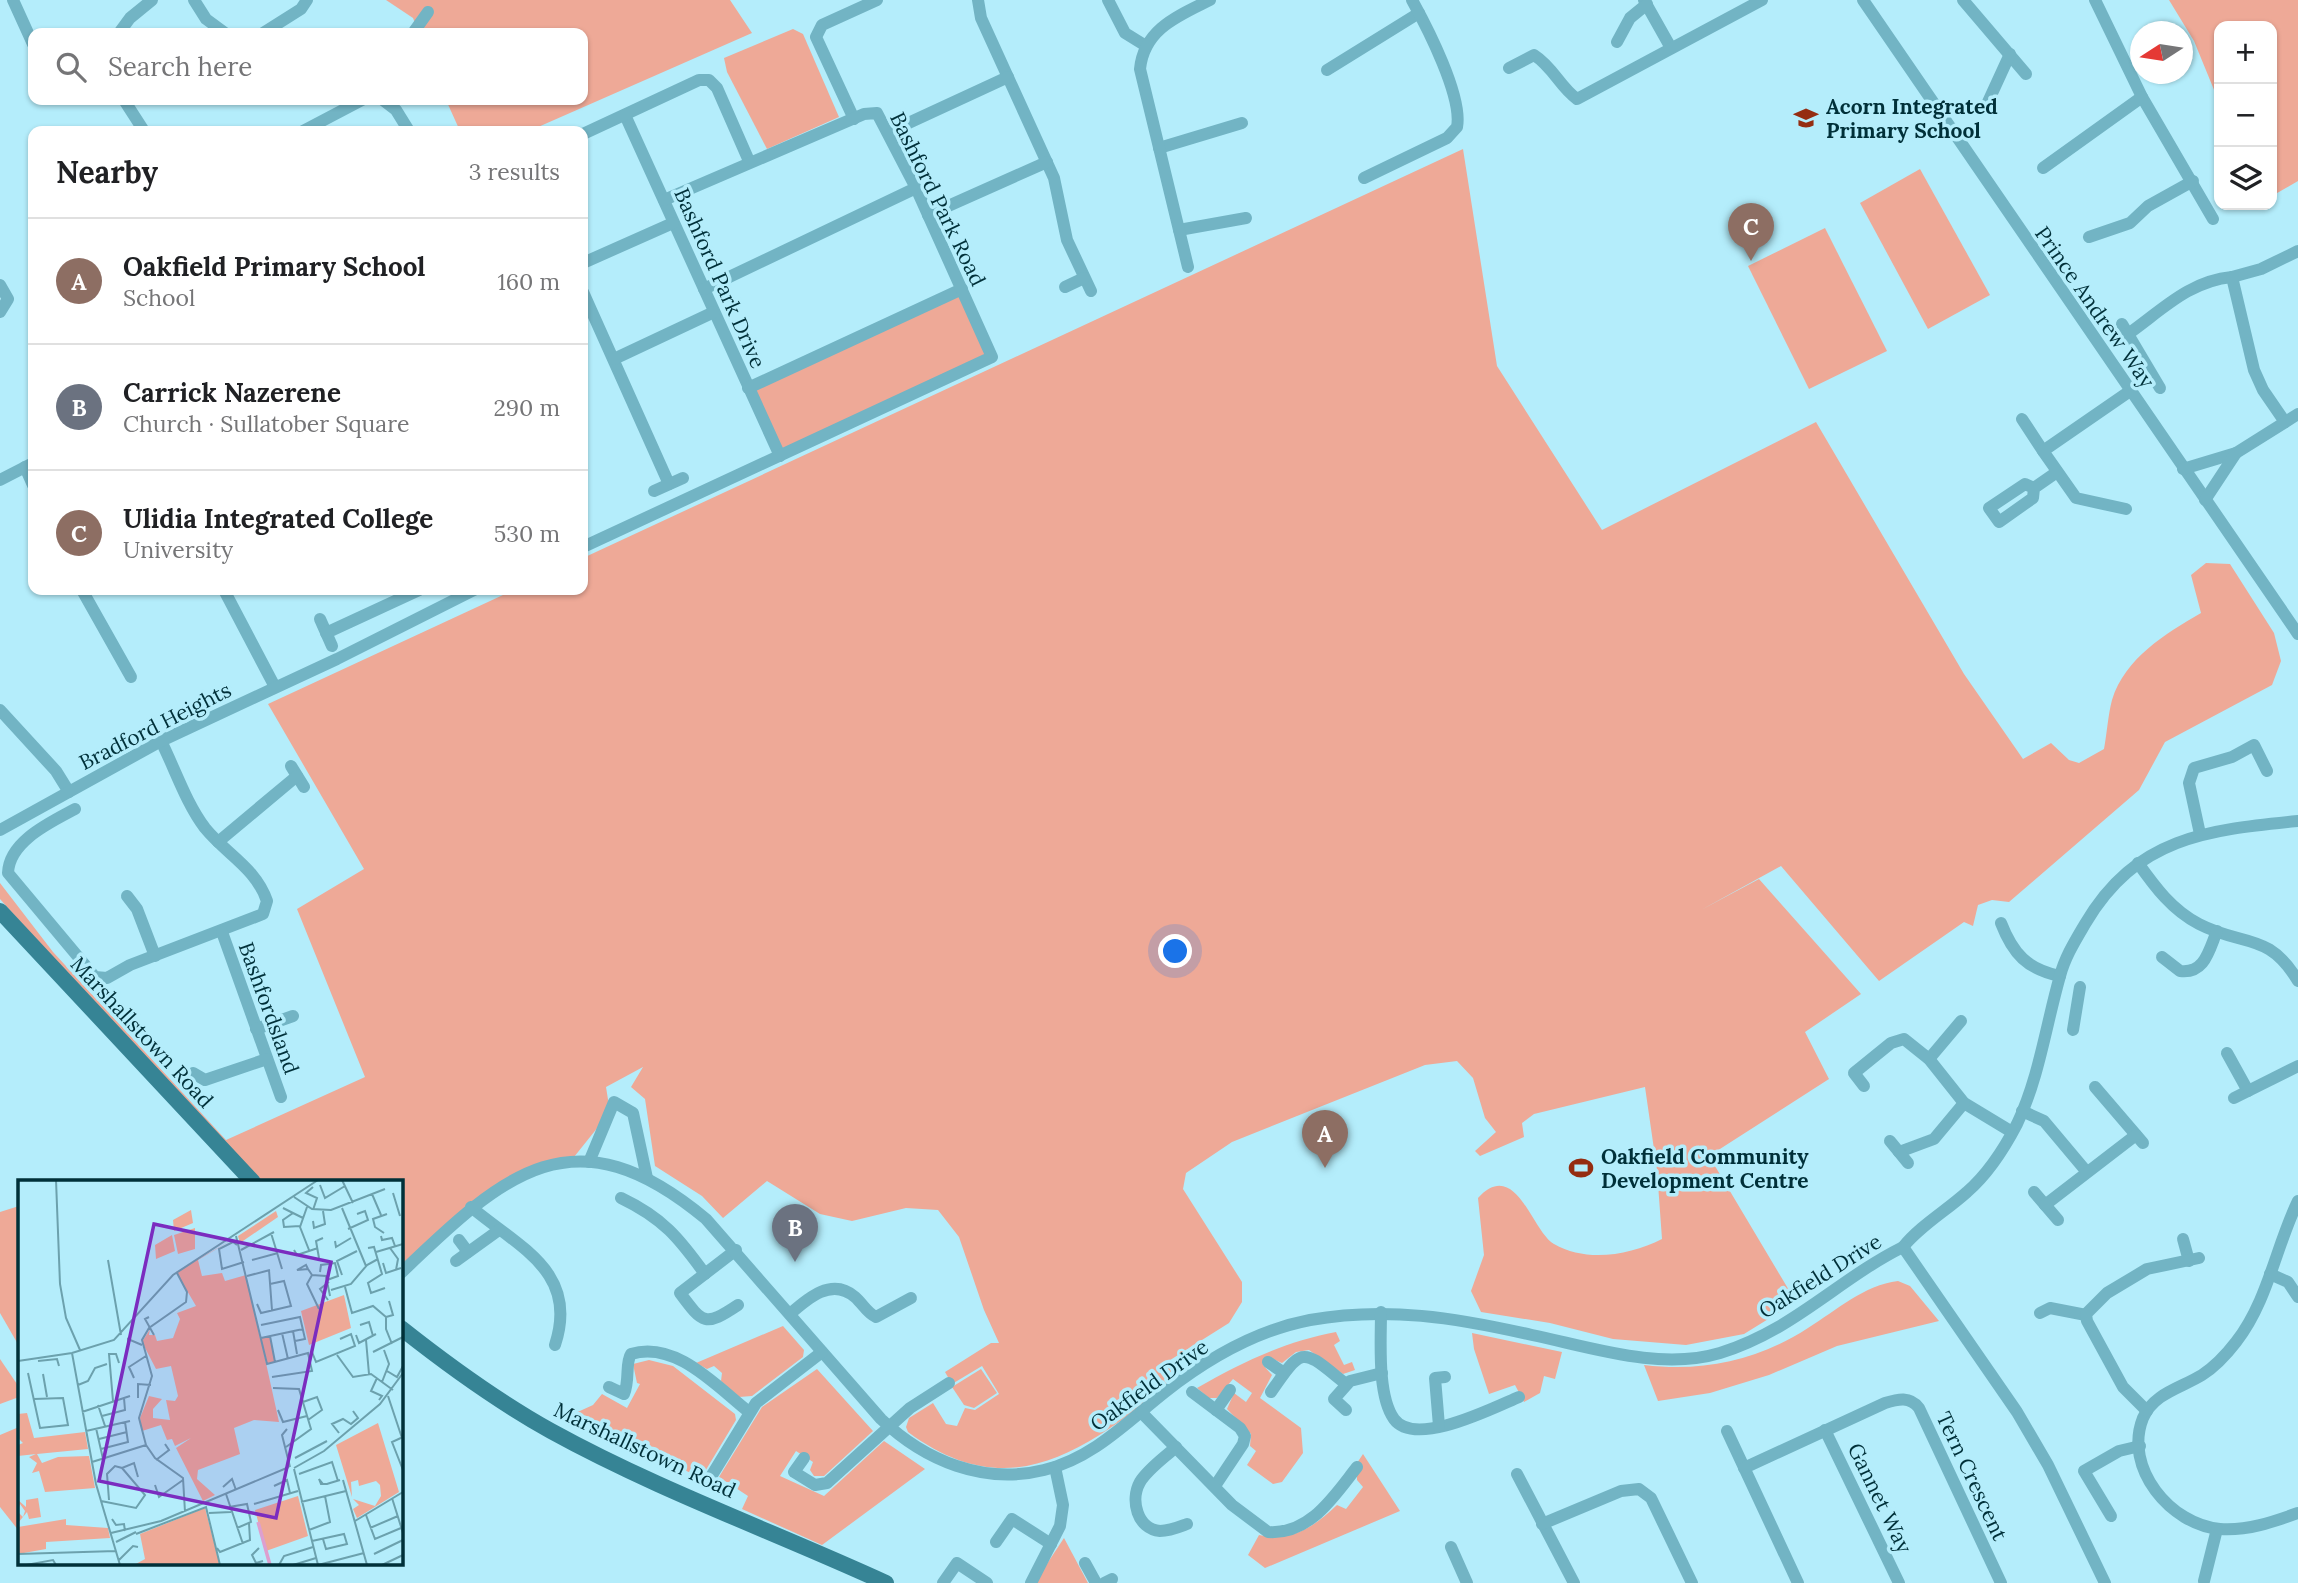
<!DOCTYPE html>
<meta charset="utf-8">
<style>
body{margin:0;font-family:Lora,serif;background:#f6f6f6;color:#202124}
.controls{position:absolute;right:21px;top:21px;display:grid;overflow:hidden;border-radius:14px;box-shadow:0 2px 5px #0004}
.controls button{width:63px;height:63px;display:grid;place-items:center;padding:0;border:0;border-bottom:2px solid #e0e0e0;background:#fff;color:#202124;font:35px sans-serif}
.compass{position:absolute;left:2130px;top:21px;width:63px;height:63px;border-radius:50%;background:#fff;box-shadow:0 2px 5px #0004;rotate:258deg}
.you{position:absolute;left:1176px;top:952px;width:24px;height:24px;margin:-18px;border:5px solid #fff;border-radius:50%;background:#1a73e8;box-shadow:0 0 0 10px #1a73e833}
.badge{display:grid;place-items:center;width:46px;height:46px;border-radius:50%;background:#952d11;color:#fff;font-size:23px;font-weight:700}
.pin{position:absolute;translate:-50% -58px;filter:drop-shadow(0 2px 4px #0008)}
.pin::after{content:'';position:absolute;top:37px;width:24px;height:21px;background:inherit;clip-path:polygon(0 0,100% 0,50% 100%)}
.list{margin:0;padding:0;list-style:none}
h2{display:flex;justify-content:space-between;align-items:center;height:91px;margin:0;padding:0 28px;font-size:30px}
h2 small{font-size:23px;font-weight:400;color:#757577}
.list li{display:grid;grid-template-columns:46px 1fr auto;gap:21px;align-items:center;box-sizing:border-box;height:126px;padding:0 28px;border-top:2px solid #e0e0e0}
.list b{display:block;font-size:26px;white-space:nowrap}
.list p{margin:0;font-size:23px;white-space:nowrap;color:#757577}
.list em{font-size:23px;font-style:normal;color:#757577}
.icon{flex:none;width:38px;height:38px;fill:none;stroke:currentColor;stroke-width:2;stroke-linecap:round;stroke-linejoin:round}
.map{position:relative;flex:none;width:2298px;height:1583px;overflow:hidden}
.search{position:absolute;background:#fff;box-shadow:0 2px 5px #0004;left:28px;top:28px;width:560px;height:77px;display:flex;align-items:center;gap:18px;box-sizing:border-box;padding:0 24px;border-radius:14px;color:#757577;font-size:26px}
.panel{position:absolute;background:#fff;box-shadow:0 2px 5px #0004;left:28px;top:126px;width:560px;height:469px;border-radius:14px}
.map>svg:first-child{display:block}
.green{fill:#eea997}
.lines{fill:none;stroke-linecap:round;stroke-linejoin:round}
.minor{stroke:#72b4c4;stroke-width:12}
.major{stroke:#368495;stroke-width:16}
.labels{text-anchor:middle;dominant-baseline:central;stroke-width:7;stroke-linejoin:round;paint-order:stroke}
.poi-label{font-size:21px;font-weight:bold;fill:#003039;stroke:#b4edfb;text-anchor:start}
.street-label{font-size:21px;fill:#003039;stroke:#b4edfb}
.inset-river{fill:none;stroke:#dd9fcf;stroke-width:3.5}
.inset-road{fill:none;stroke:#6ca1ad;stroke-width:2}
.view{fill:#7b2cbf;fill-opacity:0.15;stroke:#7b2cbf;stroke-width:3.5}
.inset-edge{fill:none;stroke:#003039;stroke-width:3.5}
</style>
<div class="map">
<svg width="2298" height="1583" viewBox="0 0 2298 1583">
<rect width="100%" height="100%" fill="#b4edfb"/>
<g class="green">
<path d="M386 0H730L752 33 529 131H460L446 100H583V33H419L413 18Z"/>
<path d="M2169 0H2298V181L2272 196V26H2219V102L2194 41Z"/>
<path d="M793 29 803 34 839 117 767 149 727 72 724 58Z"/>
<path d="M1463 149 1497 366 1602 530 1816 422 1964 674 2023 759 2051 743 2069 760 2079 763 2104 749C2107 733 2108 715 2112 700 2125 658 2165 634 2201 613L2191 575 2206 563 2230 564 2274 633 2281 661 2272 685 2165 742 2139 790 2009 902 1992 900 1978 905 1973 926 1964 922 1879 981 1781 866 1701 910 1759 879 1861 994 1805 1032 1829 1079 1709 1156 1796 1302 1744 1334 1686 1345 1613 1339 1550 1323 1481 1312 1471 1291 1484 1255 1478 1198C1516 1157 1532 1232 1554 1244 1587 1263 1630 1255 1662 1239L1657 1170 1645 1087 1534 1114 1522 1123 1524 1137 1480 1156 1475 1151 1496 1132 1485 1118 1473 1078 1457 1061 1425 1065 1232 1142 1186 1173 1183 1189 1242 1282V1302L1229 1323 1167 1362 1179 1377C1092 1443 1016 1512 908 1432L906 1427 909 1418 933 1403 946 1424 957 1426 965 1408 975 1410 999 1394 982 1366 952 1384 945 1372 991 1343H999L984 1310 959 1237 938 1210 906 1208 852 1221 820 1214 767 1181 723 1218 702 1196 655 1166 645 1099 631 1087 643 1067 606 1087 610 1112 570 1162 519 1175 401 1273V1182H254L0 899V883L53 952 226 1140 365 1077 297 909 364 869 268 704 514 590H583V558Z"/>
<path d="M1920 169 1990 295 1928 329 1860 203Z"/>
<path d="M1825 228 1887 351 1809 389 1748 266Z"/>
<path d="M962 289 992 357 780 456 748 388Z"/>
<path d="M19 1206V1346L0 1313V1212Z"/>
<path d="M1898 1281 1910 1286 1939 1321 1837 1346 1769 1375 1710 1393 1658 1401 1644 1365C1703 1372 1757 1361 1808 1328 1837 1310 1864 1285 1898 1281Z"/>
<path d="M783 1326 804 1350 803 1357 752 1396 739 1397 721 1381 722 1373 714 1366 707 1369 696 1363Z"/>
<path d="M1336 1332 1340 1341 1334 1345 1344 1365 1352 1362 1355 1370 1343 1374 1309 1350 1296 1352 1282 1363 1268 1357 1263 1365 1272 1375 1260 1398 1301 1428 1303 1453 1282 1482 1273 1484 1247 1465 1256 1451 1250 1446 1251 1434 1227 1409 1234 1393 1246 1402 1252 1393 1233 1379 1217 1398H1209L1197 1388C1242 1362 1284 1342 1336 1332Z"/>
<path d="M1472 1333 1562 1352 1555 1379 1544 1376 1540 1393 1524 1402 1515 1385 1489 1394 1474 1349Z"/>
<path d="M0 1359 19 1387V1397L0 1404Z"/>
<path d="M649 1360 673 1366 735 1414 736 1420 701 1478 571 1415 593 1405 602 1394 627 1408 640 1384 637 1383 633 1364Z"/>
<path d="M817 1369 873 1431 824 1476H814L810 1470 813 1462 796 1451 780 1476 824 1496 884 1441 925 1469 822 1545 742 1509 748 1496 719 1477 762 1407Z"/>
<path d="M981 1369 997 1393 974 1408 964 1405 952 1387Z"/>
<path d="M19 1427V1531L0 1507V1435Z"/>
<path d="M1363 1454 1400 1511 1265 1568 1248 1555 1259 1535C1292 1542 1314 1527 1337 1505L1346 1509 1363 1487 1357 1480V1463Z"/>
<path d="M1064 1538 1088 1583H1036L1037 1579Z"/>
</g>
<g class="lines">
<g class="minor">
<path d="M13 0 33 44"/>
<path d="M194 0 206 19 225 33"/>
<path d="M978 0 981 18 1054 178 1067 240 1091 291"/>
<path d="M1108 0 1125 33 1146 46"/>
<path d="M1644 0 1671 48"/>
<path d="M1863 0 2298 634"/>
<path d="M1963 0 2026 74"/>
<path d="M2095 0 2142 97 2213 219"/>
<path d="M119 33 130 18 152 0"/>
<path d="M263 33 301 9 307 0"/>
<path d="M413 33 428 12"/>
<path d="M1617 42 1630 18 1647 4"/>
<path d="M1509 68 1534 55C1553 67 1560 87 1577 99L1762 0"/>
<path d="M1327 70 1419 13"/>
<path d="M124 100 144 131"/>
<path d="M383 100 396 110 409 131"/>
<path d="M1988 102 2010 54"/>
<path d="M625 115 780 456"/>
<path d="M854 119 816 37 822 25 877 0"/>
<path d="M303 131 362 100"/>
<path d="M889 132 1008 77"/>
<path d="M583 134 699 80H709L717 88 749 161"/>
<path d="M1159 148 1242 123"/>
<path d="M2043 168 2142 97"/>
<path d="M1364 178 1447 138 1457 127C1463 97 1427 27 1412 0"/>
<path d="M928 215 1047 162"/>
<path d="M1179 230 1246 218"/>
<path d="M2089 237 2130 223 2148 206 2193 181"/>
<path d="M583 263 673 223"/>
<path d="M1188 267 1140 69C1144 29 1178 16 1210 0"/>
<path d="M0 285 8 299 0 312"/>
<path d="M1065 287 1084 278"/>
<path d="M704 289 916 188"/>
<path d="M583 292 669 484"/>
<path d="M2122 324 2160 388"/>
<path d="M2128 334C2162 310 2189 281 2232 277"/>
<path d="M614 359 714 312"/>
<path d="M748 388 962 289"/>
<path d="M2022 419 2043 451"/>
<path d="M2285 422 2263 390 2254 370 2232 277 2261 269 2298 251"/>
<path d="M25 467 33 485"/>
<path d="M2183 469 2236 453 2298 414"/>
<path d="M0 480 33 463"/>
<path d="M2034 488 2033 498 1999 522 1989 508 2025 484 2034 488 2057 472"/>
<path d="M654 491 683 478"/>
<path d="M2205 500 2236 453"/>
<path d="M2126 509 2076 498 2043 451 2130 391"/>
<path d="M583 547 992 357 916 188 877 113 864 114 664 200"/>
<path d="M82 590 131 677"/>
<path d="M224 590 275 687"/>
<path d="M320 619 332 646"/>
<path d="M326 633 419 590"/>
<path d="M0 710 56 771 69 792"/>
<path d="M291 766 304 787"/>
<path d="M75 809C51 822 9 841 8 873L95 977 107 978 130 965 263 914 267 901C256 868 226 854 205 828 186 803 175 769 161 741"/>
<path d="M0 830 161 741 337 659 474 590"/>
<path d="M2200 834 2189 783 2194 768 2232 757 2254 745 2267 771"/>
<path d="M218 842 297 776"/>
<path d="M2138 863C2155 887 2172 910 2199 924 2243 947 2268 931 2298 981"/>
<path d="M127 896 137 909 155 956"/>
<path d="M2001 923C2013 954 2027 969 2060 976"/>
<path d="M222 932 281 1097"/>
<path d="M2162 957 2180 971C2205 974 2209 950 2217 931"/>
<path d="M256 1029 293 1016"/>
<path d="M2073 1030 2080 987"/>
<path d="M2227 1053 2248 1091"/>
<path d="M1929 1059 1961 1021"/>
<path d="M193 1073 205 1080 267 1059"/>
<path d="M1864 1086 1854 1073 1891 1043 1904 1039 1929 1059 1964 1103 2012 1132"/>
<path d="M2095 1087 2143 1143"/>
<path d="M2234 1098 2298 1066"/>
<path d="M2022 1111 2044 1121 2086 1171"/>
<path d="M1890 1141 1899 1152 1934 1139 1964 1103"/>
<path d="M1899 1152 1908 1163"/>
<path d="M589 1162 614 1102 633 1113 647 1178"/>
<path d="M2034 1192 2058 1220"/>
<path d="M621 1198C663 1218 679 1238 705 1274"/>
<path d="M2298 1201C2276 1246 2268 1301 2236 1342 2226 1355 2216 1366 2202 1375 2181 1388 2154 1393 2143 1418 2123 1468 2171 1525 2220 1529 2247 1531 2273 1522 2298 1513"/>
<path d="M2045 1205 2136 1135"/>
<path d="M471 1207C520 1248 579 1272 555 1345"/>
<path d="M2183 1239 2189 1261"/>
<path d="M459 1240 468 1252"/>
<path d="M1903 1247C1921 1225 1946 1211 1967 1192 1989 1173 2004 1149 2017 1124 2039 1078 2046 1025 2060 976 2065 957 2075 941 2085 924 2136 837 2207 830 2298 821"/>
<path d="M736 1250 680 1293C703 1324 705 1327 738 1305"/>
<path d="M456 1261 499 1230"/>
<path d="M401 1273C505 1173 574 1109 706 1219L881 1419C925 1461 984 1485 1044 1470 1093 1458 1127 1422 1165 1392 1207 1359 1258 1330 1310 1320 1386 1306 1457 1318 1532 1335 1590 1347 1660 1371 1720 1353 1794 1330 1837 1280 1903 1247L2017 1412 2048 1465 2105 1583"/>
<path d="M2270 1274 2288 1282 2298 1297"/>
<path d="M1381 1312C1381 1341 1377 1395 1394 1419 1415 1448 1493 1408 1519 1397"/>
<path d="M2040 1313 2050 1308 2086 1315"/>
<path d="M790 1314C808 1298 832 1277 855 1297 863 1304 867 1313 876 1317L911 1298"/>
<path d="M1268 1362 1284 1373"/>
<path d="M609 1387 624 1394C630 1380 625 1363 631 1354 676 1340 717 1387 749 1412"/>
<path d="M1192 1392 1240 1428 1245 1436 1243 1444 1215 1486"/>
<path d="M1271 1392C1304 1344 1302 1349 1346 1384"/>
<path d="M1216 1410 1230 1390"/>
<path d="M1346 1410 1334 1399 1350 1381 1382 1373"/>
<path d="M2147 1411 2123 1387 2087 1321 2086 1314 2107 1293 2147 1269 2199 1258"/>
<path d="M1141 1412 1232 1505 1268 1532C1310 1535 1334 1496 1357 1467"/>
<path d="M1439 1426 1435 1378 1445 1377"/>
<path d="M1825 1430 1899 1583"/>
<path d="M1727 1431 1798 1583"/>
<path d="M1176 1447C1164 1458 1148 1469 1140 1482 1130 1500 1137 1529 1160 1531 1170 1531 1179 1527 1187 1524"/>
<path d="M804 1458 794 1472 815 1485 827 1483 910 1408 949 1383"/>
<path d="M1744 1468 1885 1403C1898 1399 1910 1396 1919 1408L2001 1583"/>
<path d="M1517 1474 1574 1583"/>
<path d="M724 1490 709 1480 756 1403 822 1352"/>
<path d="M2111 1516 2084 1471 2119 1451 2140 1446"/>
<path d="M1542 1524 1621 1491 1639 1489 1651 1498 1692 1583"/>
<path d="M996 1542 1012 1519 1051 1544"/>
<path d="M1451 1547 1467 1583"/>
<path d="M1085 1563 1096 1583"/>
<path d="M2204 1581 2217 1529"/>
<path d="M943 1583 957 1563 987 1583"/>
<path d="M1031 1583 1060 1526 1063 1505 1055 1467"/>
<path d="M1104 1583 1112 1579"/>
</g>
<g class="major">
<path d="M0 911 253 1182"/>
<path d="M401 1328C449 1366 497 1401 551 1431 658 1490 775 1532 886 1583"/>
</g>
</g>
<defs>
<g id="school-bare" transform="scale(1.89)"><path d="M0-5L7-2L0 1L-7-2ZM-4 1L0 2.5L4 1V4Q0 6-4 4Z" fill="#952d11" stroke="#b4edfb" stroke-width="2.5" paint-order="stroke"/></g>
<g id="stadium-bare" transform="scale(1.89)"><path d="M0-5a6.5 5 0 1 0 0 10a6.5 5 0 1 0 0-10ZM-3.5-1.8h7v3.6h-7Z" fill="#952d11" stroke="#b4edfb" stroke-width="2.5" paint-order="stroke"/></g>
</defs>
<g fill-rule="evenodd">
<use href="#school-bare" x="1806" y="118"/>
<use href="#stadium-bare" x="1581" y="1168"/>
</g>
<g class="labels">
<g class="poi-label">
<text x="1826" y="106">Acorn Integrated<tspan x="1826" dy="24">Primary School</tspan></text>
<text x="1601" y="1156">Oakfield Community<tspan x="1601" dy="24">Development Centre</tspan></text>
</g>
<g class="street-label">
<text transform="translate(938 199) rotate(64)">Bashford Park Road</text>
<text transform="translate(720 278) rotate(66)">Bashford Park Drive</text>
<text transform="translate(2095 307) rotate(55)">Prince Andrew Way</text>
<text transform="translate(155 726) rotate(-27)">Bradford Heights</text>
<text transform="translate(269 1008) rotate(70)">Bashfordsland</text>
<text transform="translate(142 1032) rotate(47)">Marshallstown Road</text>
<text transform="translate(1820 1276) rotate(-32)">Oakfield Drive</text>
<text transform="translate(1149 1385) rotate(-36)">Oakfield Drive</text>
<text transform="translate(645 1450) rotate(25)">Marshallstown Road</text>
<text transform="translate(1972 1476) rotate(65)">Tern Crescent</text>
<text transform="translate(1880 1498) rotate(64)">Gannet Way</text>
</g>
</g>
<g transform="translate(18 1180)">
<rect width="385" height="385" fill="#b4edfb"/>
<path d="M173 30 175 43 156 51 155 40ZM258 31 260 37 222 63 220 56ZM177 48V69L160 74 156 55ZM154 55 157 71 138 79 137 65ZM217 58 180 80 184 96 204 93 207 101 228 95 242 158 252 156 257 182 249 184 246 174 261 242 236 240 216 248 222 274 180 290 179 299 197 315 185 321 158 268 173 258 157 266 154 259 149 260 143 245 124 251 122 238 131 216 144 219 135 229V238L152 240 148 220 157 221 160 216 153 186 138 189 124 162 132 149 131 155H137L139 161 155 158 162 139 159 133 178 126 158 92ZM326 115 333 148 291 165 283 131ZM9 233 16 258 67 252 70 269 19 274 24 283 40 277 71 276 77 308 27 312 21 291 14 293 19 283 11 277 18 274 0 276V265L5 263 0 258V234ZM360 243 381 312 339 338 335 329 341 325 335 319 357 326 363 316 362 305 358 301 341 306 340 300 333 302 334 317 318 265ZM280 316 290 356 248 371 237 330ZM20 318 23 337 11 339 9 332 0 343V332L5 337 7 331 2 324 0 331V320L8 327V320ZM187 328 202 385H116L127 379 122 354ZM48 339V345L90 348 92 358 28 362V369L0 374V347Z" fill="#eea997"/>
<path class="inset-river" d="M240 342 252 385"/>
<path class="inset-road" d="M38 0 42 104 48 138 62 170M324 0 335 23M302 5 307 18 327 6M295 7 288 13 299 18 295 30M375 13 382 36M354 14 363 35M276 17 294 29 313 30 367 9M289 27 282 47 291 70M265 28 285 38M324 28 348 86M275 33 265 40 266 47 282 46M295 41 296 48 307 44 305 31M330 49 350 40 347 31 339 34M253 53 264 89M366 53 357 47 355 39 369 34M218 56 249 184 290 173 294 191 254 197M363 56 364 60 374 58 377 66M317 61 318 67 333 58M219 65 215 62 201 69 204 89 226 82M350 68 356 67 364 94 350 103 353 113 367 108M372 68 380 79 378 90M223 70 256 52M276 70 279 75 300 68M358 72 385 64M301 78 298 61 305 58M90 80 103 155M234 80 260 73M365 83 368 93 383 88M290 89 288 85 279 90 290 89 294 95M251 90 254 130M302 92 303 85 317 83 320 96 309 100M324 95 319 81 339 71M229 96 252 90M327 107 334 133 355 126 368 137M313 110 333 104 349 85 360 79M310 120 302 109 311 102M371 121 375 135 368 137V149L374 164M239 124 243 133 273 126 266 101 252 104M301 129 289 104 294 95 308 96 312 116M131 137 127 139 136 155M243 145 282 137 287 159 277 161M342 145 351 142 355 156M275 151 279 174M264 153 270 179M338 155 341 163 358 154M252 156 257 182M243 158 285 149M348 160 351 194M110 168V159L124 165M294 172 298 182 337 166 333 154 322 159M355 172 385 157M54 173 78 304 102 385M319 175 335 197 353 194 375 210M0 181 54 173 96 160 155 95 300 0M20 181 39 179 41 186M369 191 379 197 385 186M10 193 22 248 50 245 45 218 16 219M25 194 29 217M116 198 111 187 128 176M359 198 353 211 364 216 361 220M364 202 371 184 366 170M60 205 70 201 77 188 89 184M255 208 281 209 293 249 268 267M370 216 384 258M120 218V204L133 205M95 221 91 174H98L101 183M285 222 299 217 304 230 290 240M80 225 87 246M260 230 265 242 289 236M64 232 112 216M84 236 107 230 106 218M78 248 85 279M269 249 264 255 272 287M68 251 112 241M321 253 314 244 325 239 333 244 340 238 335 231M385 257 374 262 385 290M81 259 109 252M128 265 137 278 165 298 167 332M83 269 110 262 107 242M277 278 309 261M138 280 151 270 147 264M74 282 128 265 121 238 134 196 124 160 131 148 168 122 169 112 159 93M104 288 116 283 120 297M276 288 306 271 362 224 385 193M276 289 300 385M281 294 314 282 320 301M325 300 349 385M305 304 301 299 303 304H309L312 303 322 300M137 305 141 317 165 300M256 306 269 300 272 313M205 307 214 299 218 310M208 314 225 364M374 318 385 353M83 321 118 328 127 315 104 288 97 286 89 294 91 320M283 322 328 311M236 324 280 311M211 327 229 324 233 342 219 348M191 333 213 332M348 335 357 359 383 348M94 339 98 345 106 344 107 351M337 341 385 312M352 348 380 336M291 350 312 342 307 316M93 353 143 341 271 287M118 354 188 327 202 385M294 361 326 354 329 364 308 369 305 359M98 362 118 352M199 368 202 372 232 360 231 343M241 368 234 375 238 383 245 381M0 374 98 371M356 374 385 360M101 380 115 366 120 367M8 385 35 380 38 385M261 385 266 376 295 367M275 385 298 378M300 385 346 373M364 385 385 375"/>
<path class="view" d="M136 44 313 82 258 338 81 301Z"/>
<rect width="385" height="385" class="inset-edge"/>
</g>
</svg>
<div class="controls">
<button>+</button>
<button>−</button>
<button><svg class="icon" aria-label="layers" viewBox="0 0 24 24"><path d="M12 4l9 5-9 5-9-5zM3 14l9 5 9-5"/></svg></button>
</div>
<svg class="compass" viewBox="-18 -18 36 36"><path d="M0-13l5 13h-10z" fill="#e53935"/><path d="M0 13l5-13h-10z" fill="#757577"/></svg>
<div class="you"></div>
<div class="pin badge" style="left:1325px;top:1168px;background:#8d6e63">A</div>
<div class="pin badge" style="left:795px;top:1262px;background:#6b7280">B</div>
<div class="pin badge" style="left:1751px;top:261px;background:#8d6e63">C</div>
<div class="search"><svg class="icon" aria-label="search" viewBox="0 0 24 24"><circle cx="10" cy="10" r="6"/><path d="M15 15l6 6"/></svg>Search here</div>
<section class="panel">
<h2>Nearby<small>3 results</small></h2>
<ul class="list">
<li><span class="badge" style="background:#8d6e63">A</span><div><b>Oakfield Primary School</b><p>School</p></div><em>160 m</em></li>
<li><span class="badge" style="background:#6b7280">B</span><div><b>Carrick Nazerene</b><p>Church · Sullatober Square</p></div><em>290 m</em></li>
<li><span class="badge" style="background:#8d6e63">C</span><div><b>Ulidia Integrated College</b><p>University</p></div><em>530 m</em></li>
</ul>
</section>
</div>
